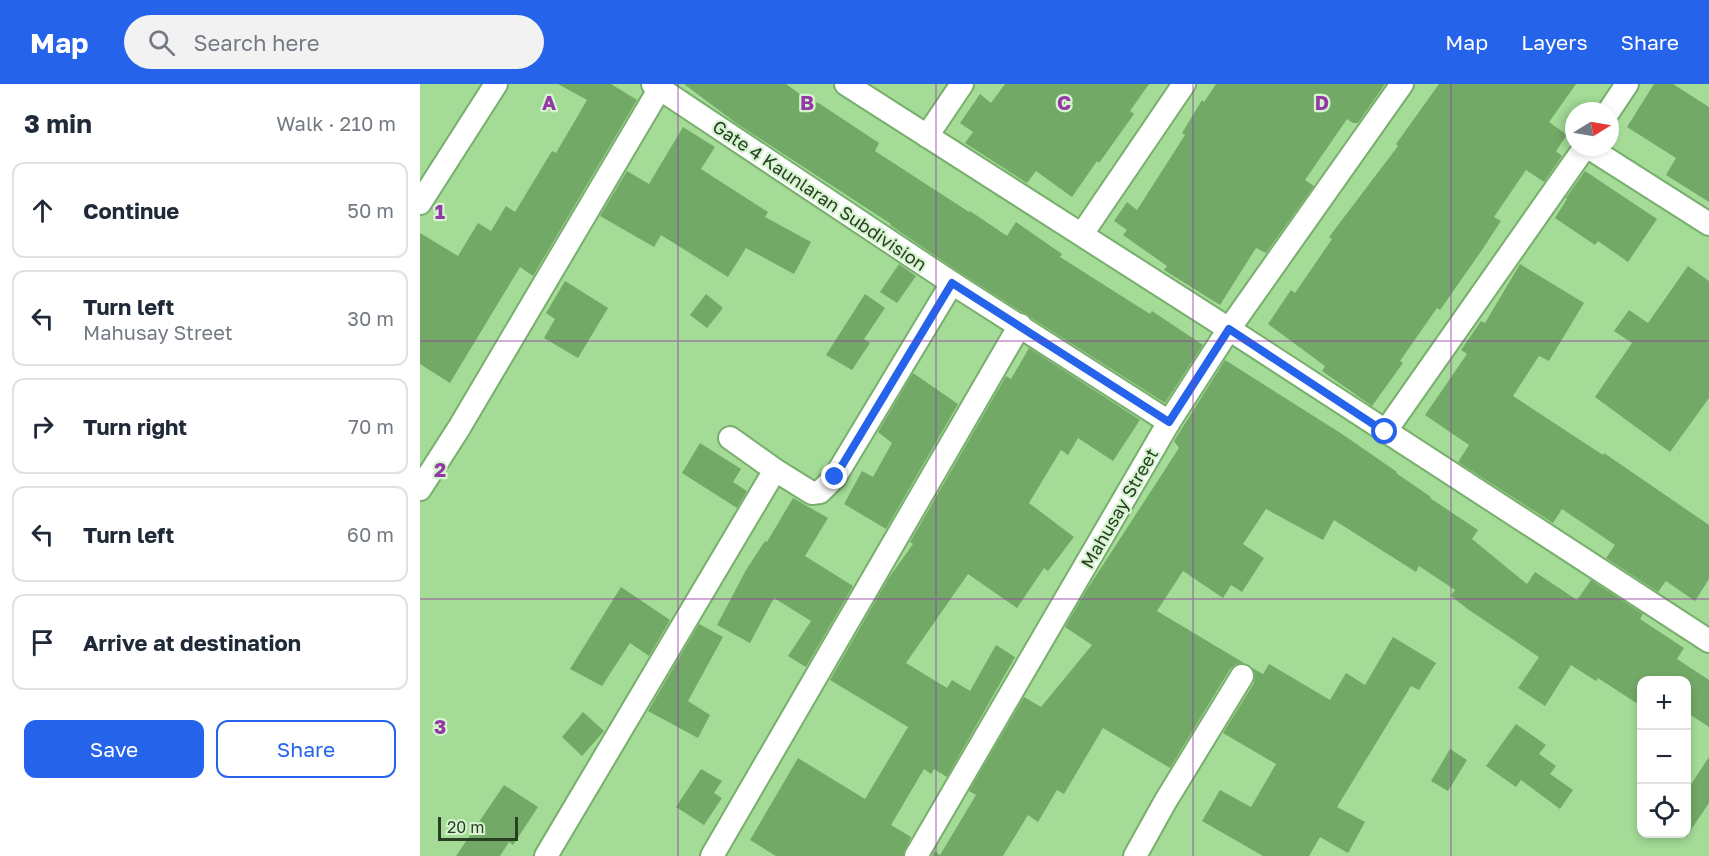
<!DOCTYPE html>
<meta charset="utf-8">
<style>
body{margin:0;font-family:"Golos Text",sans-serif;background:#f2f2f3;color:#1f2937}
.controls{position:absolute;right:18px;bottom:18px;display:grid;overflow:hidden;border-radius:12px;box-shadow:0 3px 9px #0003}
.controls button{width:54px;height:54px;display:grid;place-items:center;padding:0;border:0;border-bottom:2px solid #e0e1e3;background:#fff;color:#1f2937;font:30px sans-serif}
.compass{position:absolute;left:1145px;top:18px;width:54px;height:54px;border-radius:50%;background:#fff;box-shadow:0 3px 9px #0003;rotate:79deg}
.scale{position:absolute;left:18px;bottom:15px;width:80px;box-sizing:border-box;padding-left:6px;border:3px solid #283f23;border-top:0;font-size:16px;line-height:21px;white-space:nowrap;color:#283f23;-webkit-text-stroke:4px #d7f4d1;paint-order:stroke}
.stop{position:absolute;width:18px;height:18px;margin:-14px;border:4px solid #2563eb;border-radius:50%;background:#fff}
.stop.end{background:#2563eb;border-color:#fff;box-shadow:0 2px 6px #0008}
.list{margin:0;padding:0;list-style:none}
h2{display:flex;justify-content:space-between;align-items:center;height:78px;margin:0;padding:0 24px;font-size:26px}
h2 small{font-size:20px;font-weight:400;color:#747a83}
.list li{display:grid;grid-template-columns:39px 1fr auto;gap:18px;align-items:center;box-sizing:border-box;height:96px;margin:0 12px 12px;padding:0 12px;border:2px solid #e0e1e3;border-radius:12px}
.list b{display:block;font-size:22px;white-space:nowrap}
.list p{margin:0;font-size:20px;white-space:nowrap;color:#747a83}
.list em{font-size:20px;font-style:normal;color:#747a83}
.actions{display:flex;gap:12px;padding:18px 24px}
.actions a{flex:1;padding:14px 0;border:2px solid #2563eb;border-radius:12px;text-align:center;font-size:21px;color:#2563eb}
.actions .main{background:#2563eb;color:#fff}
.icon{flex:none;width:33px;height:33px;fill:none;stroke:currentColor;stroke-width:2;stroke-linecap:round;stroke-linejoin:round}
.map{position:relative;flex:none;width:1289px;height:772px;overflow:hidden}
header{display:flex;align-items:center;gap:36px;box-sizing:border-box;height:84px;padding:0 30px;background:#2563eb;color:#fff}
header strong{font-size:28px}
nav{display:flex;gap:33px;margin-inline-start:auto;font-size:21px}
.search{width:420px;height:54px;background:#f2f2f3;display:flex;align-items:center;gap:15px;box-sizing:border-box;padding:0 21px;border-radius:33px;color:#747a83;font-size:22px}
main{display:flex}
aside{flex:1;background:#fff}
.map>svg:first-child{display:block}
.building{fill:#73a967}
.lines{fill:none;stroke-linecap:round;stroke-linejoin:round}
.street-casing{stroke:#78af6d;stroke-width:26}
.street{stroke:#fff;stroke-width:22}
.route{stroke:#2563eb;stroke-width:8}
.grid{fill:none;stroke:#9239a5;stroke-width:1.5;stroke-opacity:0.55}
.labels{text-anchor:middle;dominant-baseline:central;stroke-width:4.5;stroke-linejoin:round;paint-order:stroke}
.street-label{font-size:18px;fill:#283f23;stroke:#d7f4d1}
.grid-label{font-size:20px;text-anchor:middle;font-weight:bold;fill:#9239a5;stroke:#d7f4d1;stroke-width:4.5;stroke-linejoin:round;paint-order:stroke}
</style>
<header>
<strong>Map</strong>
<div class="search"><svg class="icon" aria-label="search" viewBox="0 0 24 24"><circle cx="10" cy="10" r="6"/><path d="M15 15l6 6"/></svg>Search here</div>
<nav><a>Map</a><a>Layers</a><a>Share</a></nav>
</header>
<main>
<aside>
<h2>3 min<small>Walk · 210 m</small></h2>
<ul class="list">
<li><svg class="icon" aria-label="ahead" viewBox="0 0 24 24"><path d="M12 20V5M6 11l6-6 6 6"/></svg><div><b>Continue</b></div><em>50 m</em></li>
<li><svg class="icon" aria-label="left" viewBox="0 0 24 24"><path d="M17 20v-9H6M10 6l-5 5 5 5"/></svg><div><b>Turn left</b><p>Mahusay Street</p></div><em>30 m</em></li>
<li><svg class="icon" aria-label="right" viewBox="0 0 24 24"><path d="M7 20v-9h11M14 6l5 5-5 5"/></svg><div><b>Turn right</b></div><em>70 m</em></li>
<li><svg class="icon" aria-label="left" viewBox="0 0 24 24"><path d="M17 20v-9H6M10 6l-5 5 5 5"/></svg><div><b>Turn left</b></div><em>60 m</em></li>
<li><svg class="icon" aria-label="arrive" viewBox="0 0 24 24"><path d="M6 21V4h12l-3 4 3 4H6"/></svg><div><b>Arrive at destination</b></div></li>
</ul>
<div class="actions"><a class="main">Save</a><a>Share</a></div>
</aside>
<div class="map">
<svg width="1289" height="772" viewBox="0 0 1289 772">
<rect width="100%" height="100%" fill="#a3db97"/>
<g class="building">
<path d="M138 0H191L217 16 113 192 100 183 30 299 0 280V149L38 172 58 139 71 147 86 122 95 128 132 67 136 69 167 16Z"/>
<path d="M264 0H366L395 21 397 18 459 59 455 67 549 128 550 127 587 152 596 138 642 170 640 173 730 230 732 227 783 261 745 319 539 188 470 141 471 140 316 39Z"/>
<path d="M585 0H729L710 27 714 30 679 79 677 77 652 113 616 87 607 99 545 59 553 48 540 39 560 10 571 19Z"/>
<path d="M796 0H965L938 39H933L927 35 885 96 894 102 846 169 836 164 800 221 744 186 747 182 703 151 707 146 694 137 707 118 717 126 765 51 762 49 782 16 784 18Z"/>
<path d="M1019 0H1156L1129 38 1147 51 1136 67 1142 72 1124 98 1106 86 1074 133 1081 137 1062 166 1020 226 1017 224 980 277 983 279 952 322 902 287 905 282 848 240 871 206 875 209 912 155 909 153 978 62 976 60Z"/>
<path d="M1234 0H1253L1289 23V118L1246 91 1256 74 1207 43Z"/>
<path d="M263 43 295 63 281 85 348 128 345 133 391 158 374 190 326 164 308 193 241 151 234 163 180 132 207 87 229 100Z"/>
<path d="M1165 87 1237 135 1208 178 1178 157 1175 161 1135 134 1147 115 1146 114Z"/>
<path d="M479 180 496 192 477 219 460 208Z"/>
<path d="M1100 180 1164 219 1129 277 1119 272 1093 312 1183 371 1184 369 1289 441V495L1275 517 1246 497 1238 508 1186 474 1195 461 1142 425 1133 439 1038 378 1049 361 1005 331 1047 270 1041 266 1061 237 1065 239Z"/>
<path d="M1268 182 1289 197V314L1250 368 1175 313 1212 259 1194 247 1209 226 1228 239Z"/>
<path d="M145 197 188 224 158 274 124 254 135 235 126 229Z"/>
<path d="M286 210 303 224 287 244 270 231Z"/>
<path d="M445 210 465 224 444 255 450 259 432 286 406 271Z"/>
<path d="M609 264 720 336 693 377 658 354 648 371 641 366 609 419 654 453 628 487 624 484 597 524 548 490 486 579 527 604 532 596 550 607 576 561 595 573 527 693 514 685 511 690 504 685 471 741 491 753 483 772H356L330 756 378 674 445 715 488 643 410 596 468 495 493 460 490 458 586 292 591 295Z"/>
<path d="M805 276 922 350 977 388 976 389 1011 413 1010 414 1058 446 1052 455 1107 500 1115 488 1157 516 1171 496 1223 530 1220 535 1264 564 1257 575 1289 596V643L1266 628V597H1221V622L1178 594 1176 597 1151 581 1125 622 1098 604 1119 573 1049 526 1031 512 1035 506 999 482 996 488 914 436 903 456 846 425 823 460 844 474 822 508 811 501 803 514 763 487 737 527 824 579 816 580 810 585 750 684 683 644 644 710 637 706 618 738 608 731 583 772H512L514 767 520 771 556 711 549 707 604 613 621 623 672 561 645 543 666 507 759 364 754 357Z"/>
<path d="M493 289 538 320 466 445 424 420 442 387 453 393 472 359 458 348Z"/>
<path d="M280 359 321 385 313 398 327 407 317 424 262 389Z"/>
<path d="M373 414 408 434 385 472 433 502 386 583 368 572 391 537 354 514 330 559 297 541 326 486 345 457 347 458Z"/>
<path d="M201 503 250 536 229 572 210 559 182 602 150 585Z"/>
<path d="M279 540 303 553 268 617 290 631 278 654 228 627Z"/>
<path d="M973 553 1016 579 999 606 991 602 917 723 945 738 928 769 900 753 889 772H843L782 737 800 706 831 723 856 680 803 649 834 599 835 592 832 584 843 590 849 580 910 616 926 589 945 601Z"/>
<path d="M163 628 184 647 162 672 142 653Z"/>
<path d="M1096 640 1126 661 1119 670 1136 682 1130 690 1153 706 1140 725 1101 696 1096 703 1066 682Z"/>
<path d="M1030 665 1047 676 1028 707 1011 697Z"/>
<path d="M1289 673V719L1266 753V708Z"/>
<path d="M281 685 302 697 294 709 302 714 284 741 256 723Z"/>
<path d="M84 701 118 723 93 761 89 758 80 772H36Z"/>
</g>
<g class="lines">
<g class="street-casing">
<g id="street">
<path d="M233 0 532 199 749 338"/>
<path d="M426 0 809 245 1289 557"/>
<path d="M1189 27 1207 0"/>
<path d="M507 52 542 0"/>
<path d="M1168 63 1289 140"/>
<path d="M0 119 76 0"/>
<path d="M662 150 764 0"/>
<path d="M965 348 1165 63"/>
<path d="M310 354 355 386"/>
<path d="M0 405 39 344 240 4"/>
<path d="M126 772 355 386 392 409 400 408 415 393 532 199"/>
<path d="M292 772 600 241"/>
<path d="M496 772 749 338 809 245 982 0"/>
<path d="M715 772 745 718 822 592"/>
</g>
</g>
<use href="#street" class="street"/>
</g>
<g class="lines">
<path class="route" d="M415 393 532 199 749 338 809 245 965 348"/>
</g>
<path class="grid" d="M258 0V772M516 0V772M773 0V772M1031 0V772M0 257H1289M0 515H1289"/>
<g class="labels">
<g class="street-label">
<text transform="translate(400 111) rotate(34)">Gate 4 Kaunlaran Subdivision</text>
<text transform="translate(699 424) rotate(-60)">Mahusay Street</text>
</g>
</g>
<g class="grid-label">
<text x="129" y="26">A</text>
<text x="387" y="26">B</text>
<text x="644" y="26">C</text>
<text x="902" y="26">D</text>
<text x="20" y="135">1</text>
<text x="20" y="393">2</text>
<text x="20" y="650">3</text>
</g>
</svg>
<div class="controls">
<button>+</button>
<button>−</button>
<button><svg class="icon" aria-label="locate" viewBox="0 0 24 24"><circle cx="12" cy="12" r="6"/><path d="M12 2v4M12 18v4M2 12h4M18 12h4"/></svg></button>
</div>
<svg class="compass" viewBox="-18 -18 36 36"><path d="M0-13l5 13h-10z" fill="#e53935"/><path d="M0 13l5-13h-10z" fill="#747a83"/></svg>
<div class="scale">20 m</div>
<div class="stop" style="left:965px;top:348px"></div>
<div class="stop end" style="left:415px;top:393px"></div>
</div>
</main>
